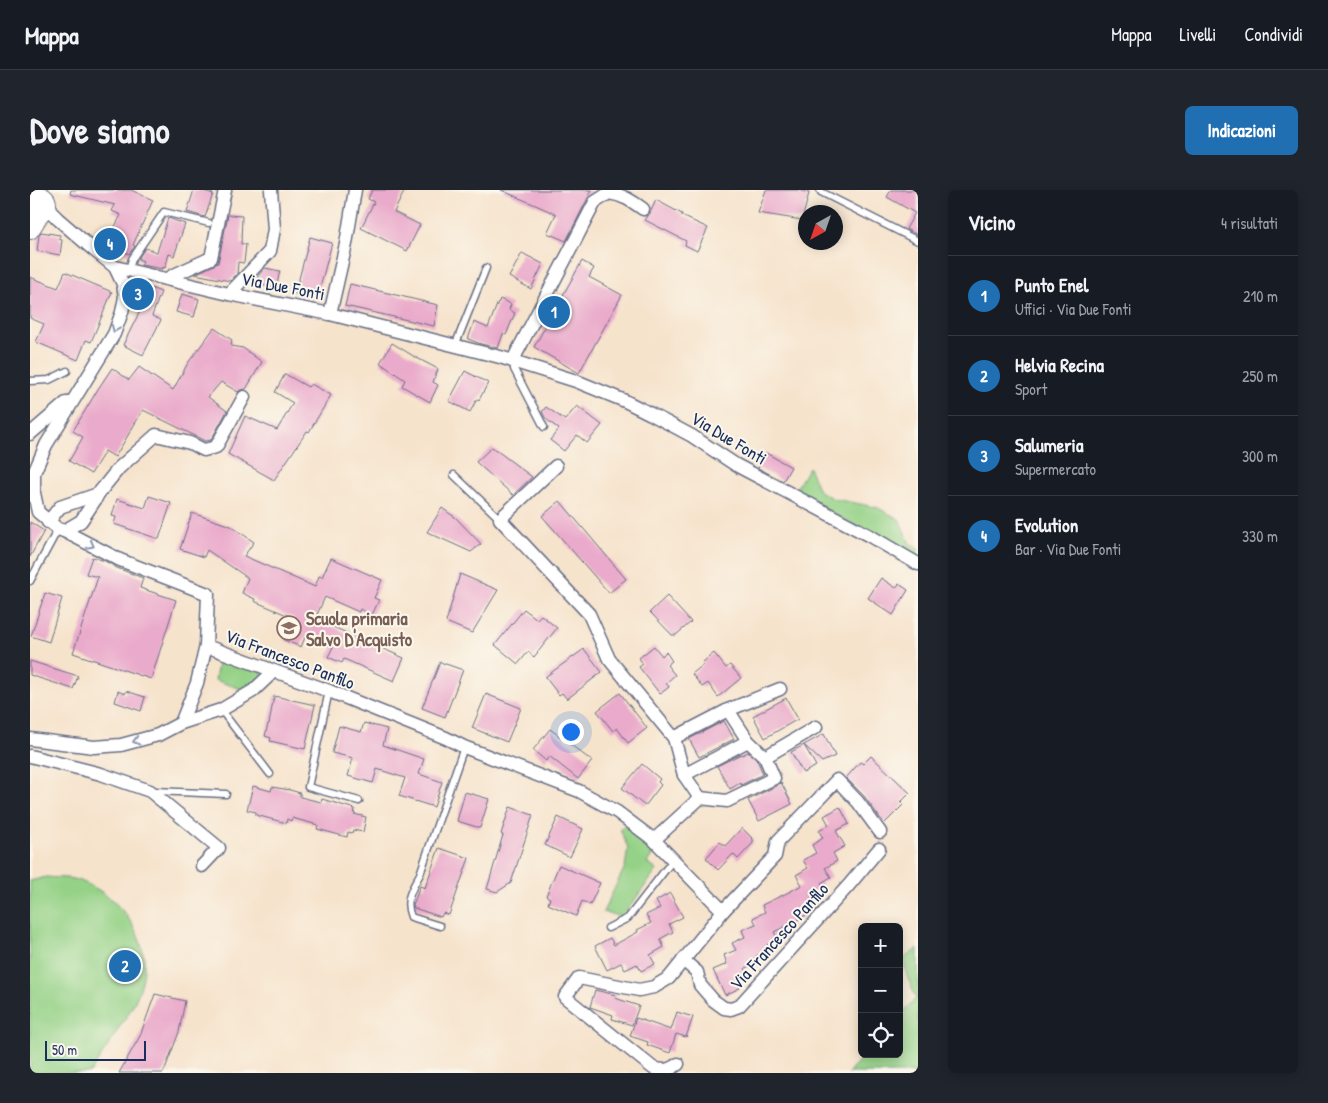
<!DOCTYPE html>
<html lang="it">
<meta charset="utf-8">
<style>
body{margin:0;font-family:"Patrick Hand",sans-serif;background:#20242c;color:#f1f3f6}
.controls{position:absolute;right:15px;bottom:15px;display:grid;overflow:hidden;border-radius:8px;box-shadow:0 2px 12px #0003}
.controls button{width:45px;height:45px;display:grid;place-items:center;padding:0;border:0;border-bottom:1px solid #363941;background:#171b24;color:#f1f3f6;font:25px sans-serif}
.compass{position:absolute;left:768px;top:15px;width:45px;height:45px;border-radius:50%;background:#171b24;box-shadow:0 2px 12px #0003;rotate:220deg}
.scale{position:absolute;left:15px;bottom:12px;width:101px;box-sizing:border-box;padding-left:5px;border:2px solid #1b2f5e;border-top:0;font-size:14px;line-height:18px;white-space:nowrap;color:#1b2f5e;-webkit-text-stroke:4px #fbf7ec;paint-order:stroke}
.you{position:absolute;left:540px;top:541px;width:18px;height:18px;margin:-12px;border:4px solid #fff;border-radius:50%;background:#1a73e8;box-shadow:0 0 0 8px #1a73e833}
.badge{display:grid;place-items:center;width:32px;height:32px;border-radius:50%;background:#1f6fb2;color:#fff;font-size:16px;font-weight:700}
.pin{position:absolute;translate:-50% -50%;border:2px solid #fff;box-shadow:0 1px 5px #0006}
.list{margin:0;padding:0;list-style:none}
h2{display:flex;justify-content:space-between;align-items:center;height:65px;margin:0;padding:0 20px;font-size:21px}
h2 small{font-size:16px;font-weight:400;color:#9ea1a6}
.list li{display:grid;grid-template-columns:32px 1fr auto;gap:15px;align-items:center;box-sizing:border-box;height:80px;padding:0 20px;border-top:1px solid #363941}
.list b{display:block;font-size:19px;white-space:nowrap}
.list p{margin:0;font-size:16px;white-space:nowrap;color:#9ea1a6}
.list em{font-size:16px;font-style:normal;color:#9ea1a6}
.icon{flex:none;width:28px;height:28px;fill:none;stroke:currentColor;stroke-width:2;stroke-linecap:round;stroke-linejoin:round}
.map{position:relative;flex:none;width:888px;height:883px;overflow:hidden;border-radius:8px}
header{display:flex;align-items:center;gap:30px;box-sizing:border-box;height:70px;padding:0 25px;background:#171b24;border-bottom:1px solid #363941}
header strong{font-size:24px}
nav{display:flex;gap:28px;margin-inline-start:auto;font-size:18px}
.intro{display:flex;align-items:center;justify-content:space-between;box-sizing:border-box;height:120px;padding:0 30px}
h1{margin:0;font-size:35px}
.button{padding:12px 22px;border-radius:8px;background:#1f6fb2;color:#fff;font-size:18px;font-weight:700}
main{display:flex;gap:30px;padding:0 30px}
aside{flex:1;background:#171b24;border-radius:8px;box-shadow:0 2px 12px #0003}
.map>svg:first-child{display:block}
.green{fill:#95d287;stroke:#588072}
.building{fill:#eaaacb}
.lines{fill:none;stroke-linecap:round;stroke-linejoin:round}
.lane-casing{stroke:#686e84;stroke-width:9}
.street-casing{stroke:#686e84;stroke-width:15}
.secondary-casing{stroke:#686e84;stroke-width:20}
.lane{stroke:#fff;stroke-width:6}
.street{stroke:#fff;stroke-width:12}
.secondary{stroke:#fff;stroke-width:18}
.oneway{stroke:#8d97ae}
.labels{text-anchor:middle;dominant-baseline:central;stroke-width:4;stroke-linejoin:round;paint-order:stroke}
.street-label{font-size:18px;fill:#1b2f5e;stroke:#fbf7ec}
.education-label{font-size:18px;font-weight:bold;fill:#785e54;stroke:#fbf7ec;text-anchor:start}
</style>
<header>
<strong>Mappa</strong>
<nav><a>Mappa</a><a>Livelli</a><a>Condividi</a></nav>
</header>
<div class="intro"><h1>Dove siamo</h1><a class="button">Indicazioni</a></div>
<main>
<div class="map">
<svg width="888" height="883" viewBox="0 0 888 883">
<rect width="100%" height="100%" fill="#fbf7ec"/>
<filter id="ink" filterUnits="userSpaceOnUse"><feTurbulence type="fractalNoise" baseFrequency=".02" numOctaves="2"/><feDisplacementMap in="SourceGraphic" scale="10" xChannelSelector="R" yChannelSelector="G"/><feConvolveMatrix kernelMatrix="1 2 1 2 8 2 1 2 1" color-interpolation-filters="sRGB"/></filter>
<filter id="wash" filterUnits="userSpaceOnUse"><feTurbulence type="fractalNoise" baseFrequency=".0096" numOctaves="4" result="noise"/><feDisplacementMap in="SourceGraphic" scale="20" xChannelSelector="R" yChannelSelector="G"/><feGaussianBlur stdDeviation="1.12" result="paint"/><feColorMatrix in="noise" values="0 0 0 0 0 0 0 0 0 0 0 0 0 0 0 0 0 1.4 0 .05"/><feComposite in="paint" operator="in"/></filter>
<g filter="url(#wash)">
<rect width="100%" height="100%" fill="#f6e3cc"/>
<g class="green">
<path d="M779 277 789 301 804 309 846 317 869 329 880 354 888 359V370L764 302Z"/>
<path d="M189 468 233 482 232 490 211 499 185 490Z"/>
<path d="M594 635 625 660 617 673 627 680 592 727 573 722 595 677 598 658 590 639Z"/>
<path d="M16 687C24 688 34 687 43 689 76 697 107 728 113 763 116 776 113 792 108 804 104 816 96 827 89 838 80 853 70 868 60 883H0V691Z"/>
<path d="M888 758V883H818L835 864H869V827L886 808 877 786 873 769Z"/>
</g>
<g id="blocks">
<g class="building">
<path d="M41 0H101L123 10 103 55 105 56 99 64 77 52 91 25 82 21 85 15 40 4Z"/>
<path d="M164 0H171L183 4 175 27 157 22Z"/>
<path d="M342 0H375L364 22 390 35 377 61 331 38 344 12 338 9Z"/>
<path d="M471 0H562L536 51 517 43 526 24Z"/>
<path d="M736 0H769L779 3 772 30 728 23Z"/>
<path d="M861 0H888V45L876 39 885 23 857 7Z"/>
<path d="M626 10 652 24V26L678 38 667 61 655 55 656 51 615 30 620 23Z"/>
<path d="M198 25 212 26 211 54H216L214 73 208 72 207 84 200 91 165 84 184 75 188 73Z"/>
<path d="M138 28 155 34 144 66 139 64 135 78 133 77V79L111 75 113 71 108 69 115 58 127 62Z"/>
<path d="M11 42 30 45 29 49 32 50 30 65 7 61 9 45Z"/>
<path d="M280 47 302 53 289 101 285 100 282 109 265 104Z"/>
<path d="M492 63 513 74 501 99 479 87Z"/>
<path d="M552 71 564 78 559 87 592 105 549 183 504 157Z"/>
<path d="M235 78 250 81 246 98 226 94 228 86Z"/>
<path d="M35 82 82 102 61 152 56 150 48 170 6 152 14 134 0 128V87L28 98Z"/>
<path d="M111 94 131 102 122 126 131 130 113 165 93 155 111 119 103 116Z"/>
<path d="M320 94 408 115 404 136 315 116Z"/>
<path d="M152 104 169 109 164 127 146 122Z"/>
<path d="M470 109 481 114 479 120 485 123 476 145 473 144 468 158 451 154 438 149 444 132 458 138 468 112H469Z"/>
<path d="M184 138 202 150 201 156 213 158 232 172 216 199 210 200 208 202 191 192 178 207 197 221 181 250 175 251 113 220 85 267 75 261 61 284 39 271 53 247 43 241 68 199 82 178 99 190 109 177 143 200 158 173Z"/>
<path d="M362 153 385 167 408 179 403 192 408 195 400 212 372 196 375 190 350 173Z"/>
<path d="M435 181 458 193 449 210 447 209 440 222 419 211Z"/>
<path d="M255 184 278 197 281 194 301 205 279 242 277 241 244 290 198 264 215 226 247 240 263 213 245 202Z"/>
<path d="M547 216 572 235 557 253 547 245 534 261 520 250 529 239 516 229 512 222 516 217 535 230Z"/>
<path d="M462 257 502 287 483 305 446 272Z"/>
<path d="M736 263 761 277 753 291 728 278Z"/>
<path d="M119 306 141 313 129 349 84 334 86 327 82 326 87 309 115 318Z"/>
<path d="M530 311 596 389 579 403 512 326Z"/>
<path d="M412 318 426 328 451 354 441 362 397 342Z"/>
<path d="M162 323 201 336 224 352 214 366 285 397 289 386 292 387 301 368 352 390 344 408 349 410 342 425 330 419 329 422 295 407 285 429 374 468 364 491 314 469 312 473 298 467 303 457 276 445 271 457 254 450 264 428 224 411 225 409 212 403 218 388 177 360 174 367 150 359Z"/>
<path d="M0 332 14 341 0 367Z"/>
<path d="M62 367 75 371 87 378 113 388 110 398 146 410 121 489 43 463 68 387 56 384Z"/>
<path d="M430 384 468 400 442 443 416 432Z"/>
<path d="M851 388 866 398 869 394 878 400 863 425 838 408Z"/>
<path d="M15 403 32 408 19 452 1 446Z"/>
<path d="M637 406 661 432 646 445H642L620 422Z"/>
<path d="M494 419 507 429 511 425 527 438 504 467 498 462 488 474 465 455Z"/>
<path d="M624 456 632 466 636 462 642 471 637 475 645 485 636 493 639 497 630 504 609 477 613 474 609 468Z"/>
<path d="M554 459 572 482 537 509 532 503 529 505 515 487Z"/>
<path d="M684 463 696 478 700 475 711 488 688 507 678 493 672 497 662 484 674 474 673 472Z"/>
<path d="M0 471 48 486 43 499 0 485Z"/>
<path d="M410 472 433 480 415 527 392 518Z"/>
<path d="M88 501 95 504 96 501 115 507 111 521 85 512Z"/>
<path d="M590 503 617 538 598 553 587 538 583 541 567 521Z"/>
<path d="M456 504 491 518 477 552 442 538Z"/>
<path d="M244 506 285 515 275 559 240 551 241 548 235 546 238 534H239Z"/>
<path d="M756 508 768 529 735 548 723 526Z"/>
<path d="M694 531 704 549 669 567 659 549Z"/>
<path d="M334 533 357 539 353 555 394 569 389 584 412 592 404 617 369 606 375 588 347 579 343 593 318 586 323 568 302 563 309 536 331 542Z"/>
<path d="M520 539 562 571 548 589 519 566 516 571 503 560Z"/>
<path d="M794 544 805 566 792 572 774 555Z"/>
<path d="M774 555 786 576 773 583 761 562Z"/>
<path d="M718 562 728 572 733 584 711 595 710 593 700 599 687 576 711 564 712 565Z"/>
<path d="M841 566 880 603 871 612 874 614 855 633 850 628 834 606 816 588 830 572 833 574Z"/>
<path d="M612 574 630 589 628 592 631 595 615 616 592 598Z"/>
<path d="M751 592 762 614 729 631 718 610 748 595Z"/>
<path d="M223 596 241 601 242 597 260 600 270 603V607L291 612 292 609 325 619 324 624 336 627 333 642 323 640 322 643 318 642 317 647 287 639 288 635 262 628 261 631 257 629 256 633 226 625V622L217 620Z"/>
<path d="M435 602 459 609 450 638 427 631Z"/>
<path d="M480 617 503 625 481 693 467 702 457 699 473 645 471 644Z"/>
<path d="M810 617 819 634 806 641 815 656 803 663 807 671 795 678 801 687 791 693 795 700 781 709 787 719 758 735 744 742 748 750 737 755 739 760 726 766 729 772 715 778 719 786 707 792 710 798 695 805 683 780 697 774 694 765 706 760 702 753 715 747 712 740 726 734 723 728 735 722 732 715 755 704 772 695 766 685 778 678 773 670 786 663 782 655 793 648 789 641 799 635 794 626Z"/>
<path d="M528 627 553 639 540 667 515 655Z"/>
<path d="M712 638 723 649V653L708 669 703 664 688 680 676 668 690 652 695 656Z"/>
<path d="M409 658 439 668 419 725 413 723 411 727 384 718 383 715 390 696 395 698Z"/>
<path d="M529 675 570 693 560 715 552 711 546 726 518 714 520 708 516 706Z"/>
<path d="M640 703 653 727 639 734 643 742 630 749 634 757 620 765 625 774 611 781 607 774 595 780 591 773 577 780 565 756 580 748 584 755 608 742 607 740 621 733 616 725 630 718 626 711Z"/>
<path d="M565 800 586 805 585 808 609 816 602 835 582 829 583 825 560 817Z"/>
<path d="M125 804 155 811 149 842 135 879 133 883H89L110 846Z"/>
<path d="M647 822 663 827 656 847 646 844 640 863 617 855 618 852 600 846 606 828 641 840Z"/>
</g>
</g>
</g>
<g filter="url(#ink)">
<use href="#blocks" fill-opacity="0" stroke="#686e84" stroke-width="1"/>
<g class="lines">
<g class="lane-casing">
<g id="lane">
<path d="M790 0 791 2 888 51"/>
<path d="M99 79 102 69 134 22 179 33"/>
<path d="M425 156 456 78"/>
<path d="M483 171 484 179 514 237"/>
<path d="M0 191 19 190 37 181"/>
<path d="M424 285 470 329"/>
<path d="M0 391 28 339"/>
<path d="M299 501 278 597 329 611"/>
<path d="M191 520 240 584"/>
<path d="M124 601 196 604"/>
<path d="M410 736 381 727C374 710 382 699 390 684L434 557"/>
<path d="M578 738 598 728 643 670"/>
</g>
</g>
<g class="street-casing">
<g id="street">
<path d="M16 17 28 29 65 61 85 77 199 104 300 124 470 167 546 191 595 211 621 224 662 246 706 275 840 346 888 374"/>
<path d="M85 77 93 94 95 107 92 122 84 144 16 255 4 283V303L8 322 28 339 34 341 90 370 178 404 176 456 167 493 151 533"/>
<path d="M141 90 142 86 181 68 195 0"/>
<path d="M199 104 240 61 244 39 241 0"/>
<path d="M300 124 316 54 325 0"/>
<path d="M483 170 565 12 579 3C593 5 602 11 613 19"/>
<path d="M0 244 36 213"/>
<path d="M526 276 470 329 559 424 579 469 644 548 654 585 670 608 624 650"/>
<path d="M18 332 30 317 68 304"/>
<path d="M34 341 51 331 65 310 68 304 89 278 126 245 160 253 174 260 186 257 214 207"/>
<path d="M176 456 299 501 416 548 434 557 549 601 587 622 624 650 693 721"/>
<path d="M644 548 698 520 750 499"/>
<path d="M0 549 64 557 91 555 128 545 151 533 191 520 223 501 243 482"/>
<path d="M718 551 735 567 786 537"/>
<path d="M0 566 71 584 120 601 189 658 172 676"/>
<path d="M654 585 718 551 698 520"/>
<path d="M670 608 697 611 744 588 735 567"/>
<path d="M653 770 667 782 670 795 683 810 694 818 701 819 709 816 819 695 849 659"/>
<path d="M648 874C638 881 635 881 623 878L535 807 549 788 609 800 624 797 639 788 693 721 745 666 748 651 807 590 828 612 850 642"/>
</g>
</g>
<g class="secondary-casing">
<g id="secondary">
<circle cx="9" cy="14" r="8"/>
<path d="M0 40 12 21"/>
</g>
</g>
<use href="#lane" class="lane"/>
<use href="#street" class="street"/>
<use href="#secondary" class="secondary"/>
</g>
<defs><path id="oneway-chevron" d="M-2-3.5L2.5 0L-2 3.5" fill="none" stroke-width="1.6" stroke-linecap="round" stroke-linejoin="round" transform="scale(1.25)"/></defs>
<g class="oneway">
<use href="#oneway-chevron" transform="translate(85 139) rotate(113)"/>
<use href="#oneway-chevron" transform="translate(61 355) rotate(28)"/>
<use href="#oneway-chevron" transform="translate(106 551) rotate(165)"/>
</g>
</g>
<defs>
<g id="school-ring" transform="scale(1.25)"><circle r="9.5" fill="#fbf7ec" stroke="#8d6e63" stroke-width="1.5"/><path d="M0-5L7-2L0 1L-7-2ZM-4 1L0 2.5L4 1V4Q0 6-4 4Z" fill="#8d6e63"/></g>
</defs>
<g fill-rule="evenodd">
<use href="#school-ring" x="259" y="438"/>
</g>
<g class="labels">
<g class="street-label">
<text transform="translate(253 96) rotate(11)">Via Due Fonti</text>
<text transform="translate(699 248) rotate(31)">Via Due Fonti</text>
<text transform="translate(260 469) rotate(21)">Via Francesco Panfilo</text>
<text transform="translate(749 746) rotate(-48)">Via Francesco Panfilo</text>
</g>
<g class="education-label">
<text x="276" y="428">Scuola primaria<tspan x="276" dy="21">Salvo D'Acquisto</tspan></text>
</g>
</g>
</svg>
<div class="controls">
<button>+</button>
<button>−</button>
<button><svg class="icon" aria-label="locate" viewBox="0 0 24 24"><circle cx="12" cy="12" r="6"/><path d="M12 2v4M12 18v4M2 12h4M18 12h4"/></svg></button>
</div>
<svg class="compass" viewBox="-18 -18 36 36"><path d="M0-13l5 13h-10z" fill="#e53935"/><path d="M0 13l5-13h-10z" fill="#9ea1a6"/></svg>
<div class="scale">50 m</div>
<div class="you"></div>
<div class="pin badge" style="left:524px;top:122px">1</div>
<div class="pin badge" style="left:95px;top:776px">2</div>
<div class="pin badge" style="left:108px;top:104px">3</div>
<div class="pin badge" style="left:80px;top:54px">4</div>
</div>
<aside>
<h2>Vicino<small>4 risultati</small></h2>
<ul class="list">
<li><span class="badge">1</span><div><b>Punto Enel</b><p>Uffici · Via Due Fonti</p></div><em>210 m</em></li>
<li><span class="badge">2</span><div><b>Helvia Recina</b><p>Sport</p></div><em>250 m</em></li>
<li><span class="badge">3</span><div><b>Salumeria</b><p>Supermercato</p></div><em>300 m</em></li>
<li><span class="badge">4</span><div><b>Evolution</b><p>Bar · Via Due Fonti</p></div><em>330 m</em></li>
</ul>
</aside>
</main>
